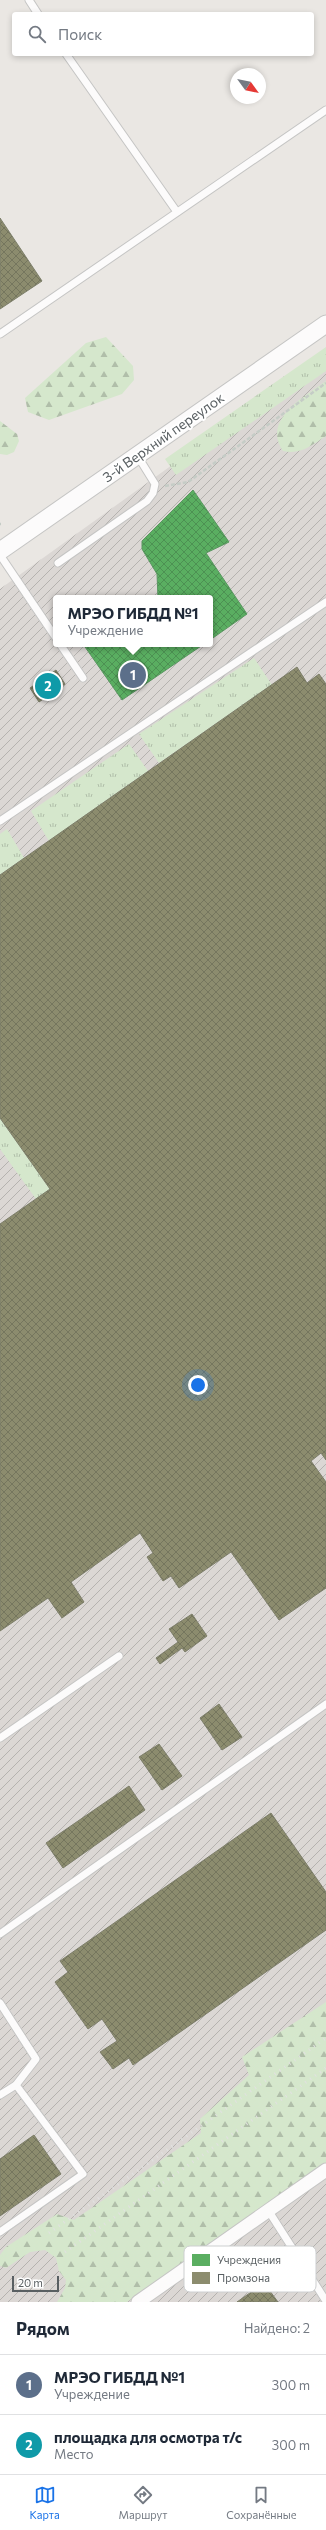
<!DOCTYPE html>
<html lang="ru">
<meta charset="utf-8">
<style>
body{margin:0;font-family:Commissioner,sans-serif;background:#f6f6f7;color:#1f2937}
.compass{position:absolute;left:230px;top:68px;width:36px;height:36px;border-radius:50%;background:#fff;box-shadow:0 2px 6px #0003;rotate:123deg}
.scale{position:absolute;left:12px;bottom:10px;width:47px;box-sizing:border-box;padding-left:4px;border:2px solid #595f62;border-top:0;font-size:11px;line-height:14px;white-space:nowrap;color:#595f62;-webkit-text-stroke:3px #fff;paint-order:stroke}
.you{position:absolute;left:198px;top:1385px;width:14px;height:14px;margin:-10px;border:3px solid #fff;border-radius:50%;background:#1a73e8;box-shadow:0 0 0 6px #1a73e833}
.badge{display:grid;place-items:center;width:26px;height:26px;border-radius:50%;background:#1a73e8;color:#fff;font-size:13px;font-weight:700}
.pin{position:absolute;translate:-50% -50%;border:2px solid #fff;box-shadow:0 1px 4px #0006}
.popup{position:absolute;left:53px;top:595px;width:160px;height:52px;box-sizing:border-box;display:grid;place-content:center;border-radius:4px;background:#fff;filter:drop-shadow(0 1px 3px #0005);font-size:13px;white-space:nowrap;color:#747a83}
.popup b{font-size:15px;color:#1f2937}
.popup::after{content:'';position:absolute;left:50%;top:100%;margin-left:-8px;border:8px solid transparent;border-top-color:#fff}
.list{margin:0;padding:0;list-style:none}
h2{display:flex;justify-content:space-between;align-items:center;height:52px;margin:0;padding:0 16px;font-size:17px}
h2 small{font-size:13px;font-weight:400;color:#747a83}
.list li{display:grid;grid-template-columns:26px 1fr auto;gap:12px;align-items:center;box-sizing:border-box;height:60px;padding:0 16px;border-top:1px solid #e0e1e3}
.list b{display:block;font-size:15px;white-space:nowrap}
.list p{margin:0;font-size:13px;white-space:nowrap;color:#747a83}
.list em{font-size:13px;font-style:normal;color:#747a83}
.icon{flex:none;width:22px;height:22px;fill:none;stroke:currentColor;stroke-width:2;stroke-linecap:round;stroke-linejoin:round}
.map{position:relative;flex:none;width:326px;height:2302px;overflow:hidden}
.search{position:absolute;background:#fff;box-shadow:0 2px 6px #0003;left:12px;right:12px;top:12px;height:44px;display:flex;align-items:center;gap:10px;box-sizing:border-box;padding:0 14px;border-radius:4px;color:#747a83;font-size:15px}
.sheet{height:172px;background:#fff}
nav{display:flex;justify-content:space-around;align-items:center;box-sizing:border-box;height:56px;border-top:1px solid #e0e1e3;background:#fff;font-size:11px;color:#747a83}
nav a{display:grid;justify-items:center;gap:2px}
nav .on{color:#1a73e8}
.map>svg:first-child{display:block}
.industrial{fill:url(#industrial-furrows);fill-rule:evenodd}
.grass{fill:url(#grass-tufts)}
.forest{fill:url(#forest-firs)}
.public{fill:url(#public-cross-hatch);stroke:#5a9661}
.industry{fill:url(#industry-cross-hatch);stroke:#7d7e6a}
.lines{fill:none;stroke-linecap:round;stroke-linejoin:round}
.service-casing{stroke:#c5c5c4;stroke-width:9}
.minor-casing{stroke:#c5c5c4;stroke-width:15}
.tertiary-casing{stroke:#c5c5c4;stroke-width:19}
.path{stroke:#c5ccc6;stroke-width:2.5;stroke-dasharray:4 2;stroke-linecap:butt}
.service{stroke:#fcfbfb;stroke-width:7}
.minor{stroke:#fcfbfb;stroke-width:13}
.tertiary{stroke:#fcfbfb;stroke-width:17}
.rail{stroke:#e1e1e0;stroke-width:3;stroke-dasharray:1 5;stroke-linecap:butt}
.labels{text-anchor:middle;dominant-baseline:central;stroke-width:4;stroke-linejoin:round;paint-order:stroke}
.street-label{font-size:14px;fill:#595f62;stroke:#fff}
.key{fill:#fff;stroke:#cdcfd0;stroke-width:1}
.key-label{font-size:11px;fill:#595f62}
</style>
<div class="map">
<svg width="326" height="2302" viewBox="0 0 326 2302">
<defs>
<pattern id="industrial-furrows" width="10" height="10" patternUnits="userSpaceOnUse"><rect width="10" height="10" fill="#dbd7d4"/><path d="M-1 1l2-2M0 10L10 0M9 11l2-2" fill="none" stroke="#b5b2af"/></pattern>
<pattern id="grass-tufts" width="24" height="20" patternUnits="userSpaceOnUse"><rect width="24" height="20" fill="#d5e7cc"/><path d="M3 7l-1-3M5 7V3M7 7l1-3M15 17l-1-3M17 17v-4M19 17l1-3" fill="none" stroke="#b0bea9"/></pattern>
<pattern id="forest-firs" width="22" height="20" patternUnits="userSpaceOnUse"><rect width="22" height="20" fill="#d5e7cc"/><path d="M5 1l3.5 6h-7zM16 11l3.5 6h-7z" fill="#b0bea9"/></pattern>
<pattern id="public-cross-hatch" width="8" height="8" patternUnits="userSpaceOnUse"><rect width="8" height="8" fill="#5aae61"/><path d="M0 0l8 8M0 8l8-8" fill="none" stroke="#4d9153"/></pattern>
<pattern id="industry-cross-hatch" width="8" height="8" patternUnits="userSpaceOnUse"><rect width="8" height="8" fill="#8c8c6e"/><path d="M0 0l8 8M0 8l8-8" fill="none" stroke="#75765e"/></pattern>
</defs>
<rect width="100%" height="100%" fill="#eae7e3"/>
<path class="industrial" d="M326 354V2302H0V589ZM56 598H210V644H56Z"/>
<g class="grass">
<path d="M326 347V371L176 475 165 459Z"/>
<path d="M254 658 272 685 159 763 139 734Z"/>
<path d="M129 744 148 771 49 841 31 811Z"/>
<path d="M7 829 24 858 0 875V834Z"/>
<path d="M0 1118 50 1189 36 1199 0 1149Z"/>
</g>
<g class="forest">
<path d="M106 337 133 366 134 380 122 394 49 420 28 412 25 398 86 343Z"/>
<path d="M326 381V436C312 445 301 455 283 451 262 419 304 397 326 381Z"/>
<path d="M0 421 17 434 19 441 14 452 7 455 0 454Z"/>
<path d="M326 2002V2163L127 2302H57L65 2288 66 2280 59 2271 56 2258 45 2250 30 2252 6 2268 0 2266V2255L6 2247 57 2214 74 2220 201 2133 200 2119 249 2075 242 2057Z"/>
</g>
<g class="public">
<path d="M193 490 229 542 206 553 247 614 210 640V598H158L157 574 142 549V541Z"/>
<path d="M83 644H204L122 700Z"/>
</g>
<g class="industry">
<path d="M0 218 42 281 0 309Z"/>
<path d="M297 667 307 683 319 674 326 684V1460L321 1453 311 1461 326 1482V1588L279 1620 231 1552 179 1588 171 1576 163 1581 147 1557 153 1553 140 1533 71 1582 84 1602 62 1618 48 1598 0 1631V1224L50 1189 0 1118V875Z"/>
<path d="M56 670 65 684 39 702 30 688Z"/>
<path d="M192 1614 207 1636 185 1652 182 1648 160 1664 156 1658 178 1642 169 1629Z"/>
<path d="M219 1704 242 1737 222 1750 200 1718Z"/>
<path d="M159 1744 182 1776 162 1790 139 1757Z"/>
<path d="M129 1786 145 1810 63 1868 46 1843Z"/>
<path d="M271 1813 326 1892V1930L133 2065 129 2058 113 2069 100 2052 117 2041 102 2019 88 2029 55 1982 68 1972 60 1961Z"/>
<path d="M34 2135 61 2174 0 2216V2159Z"/>
<path d="M264 2283 278 2302H237Z"/>
</g>
<g class="lines">
<g class="service-casing">
<g id="service">
<path d="M29 0 38 14"/>
<path d="M66 54 177 212"/>
<path d="M0 334 326 110"/>
<path d="M0 555 56 638"/>
<path d="M58 563 147 501 153 493 155 484 137 455"/>
<path d="M60 644 83 678"/>
<path d="M0 821 326 602"/>
<path d="M0 1738 119 1656"/>
<path d="M0 1934 326 1704"/>
<path d="M0 2003 36 2059 16 2085 83 2174 0 2232"/>
<path d="M0 2095 16 2085"/>
<path d="M268 2210 326 2301"/>
</g>
</g>
<g class="minor-casing">
<path id="minor" d="M138 2302 326 2170"/>
</g>
<g class="tertiary-casing">
<path id="tertiary" d="M0 551 326 324"/>
</g>
<g class="path">
<path d="M165 486 188 482 326 383"/>
<path d="M0 524H1"/>
</g>
<use href="#service" class="service"/>
<use href="#minor" class="minor"/>
<use href="#tertiary" class="tertiary"/>
<g class="rail">
<path d="M49 2233 326 2038"/>
<path d="M65 2252 326 2068"/>
</g>
</g>
<g class="labels">
<g class="street-label">
<text transform="translate(163 437) rotate(-35)">3-й Верхний переулок</text>
</g>
</g>
<rect x="184" y="2246" width="132" height="46" rx="6" class="key"/>
<rect x="192" y="2254" width="18" height="12" fill="#5aae61"/>
<rect x="192" y="2272" width="18" height="12" fill="#8c8c6e"/>
<g class="key-label">
<text x="217" y="2264">Учреждения</text>
<text x="217" y="2282">Промзона</text>
</g>
</svg>
<svg class="compass" viewBox="-18 -18 36 36"><path d="M0-13l5 13h-10z" fill="#e53935"/><path d="M0 13l5-13h-10z" fill="#747a83"/></svg>
<div class="scale">20 m</div>
<div class="you"></div>
<div class="pin badge" style="left:133px;top:675px;background:#5c6f8a">1</div>
<div class="popup"><b>МРЭО ГИБДД №1</b>Учреждение</div>
<div class="pin badge" style="left:48px;top:686px;background:#0f9aa8">2</div>
<div class="search"><svg class="icon" aria-label="search" viewBox="0 0 24 24"><circle cx="10" cy="10" r="6"/><path d="M15 15l6 6"/></svg>Поиск</div>
</div>
<section class="sheet">
<h2>Рядом<small>Найдено: 2</small></h2>
<ul class="list">
<li><span class="badge" style="background:#5c6f8a">1</span><div><b>МРЭО ГИБДД №1</b><p>Учреждение</p></div><em>300 m</em></li>
<li><span class="badge" style="background:#0f9aa8">2</span><div><b>площадка для осмотра т/с</b><p>Место</p></div><em>300 m</em></li>
</ul>
</section>
<nav>
<a class="on"><svg class="icon" aria-label="map" viewBox="0 0 24 24"><path d="M3 6l6-2 6 2 6-2v14l-6 2-6-2-6 2zM9 4v14M15 6v14"/></svg>Карта</a>
<a><svg class="icon" aria-label="directions" viewBox="0 0 24 24"><path d="M12 3l9 9-9 9-9-9zM9 14v-3h6M13 9l2 2-2 2"/></svg>Маршрут</a>
<a><svg class="icon" aria-label="saved" viewBox="0 0 24 24"><path d="M7 4h10v16l-5-4-5 4z"/></svg>Сохранённые</a>
</nav>
